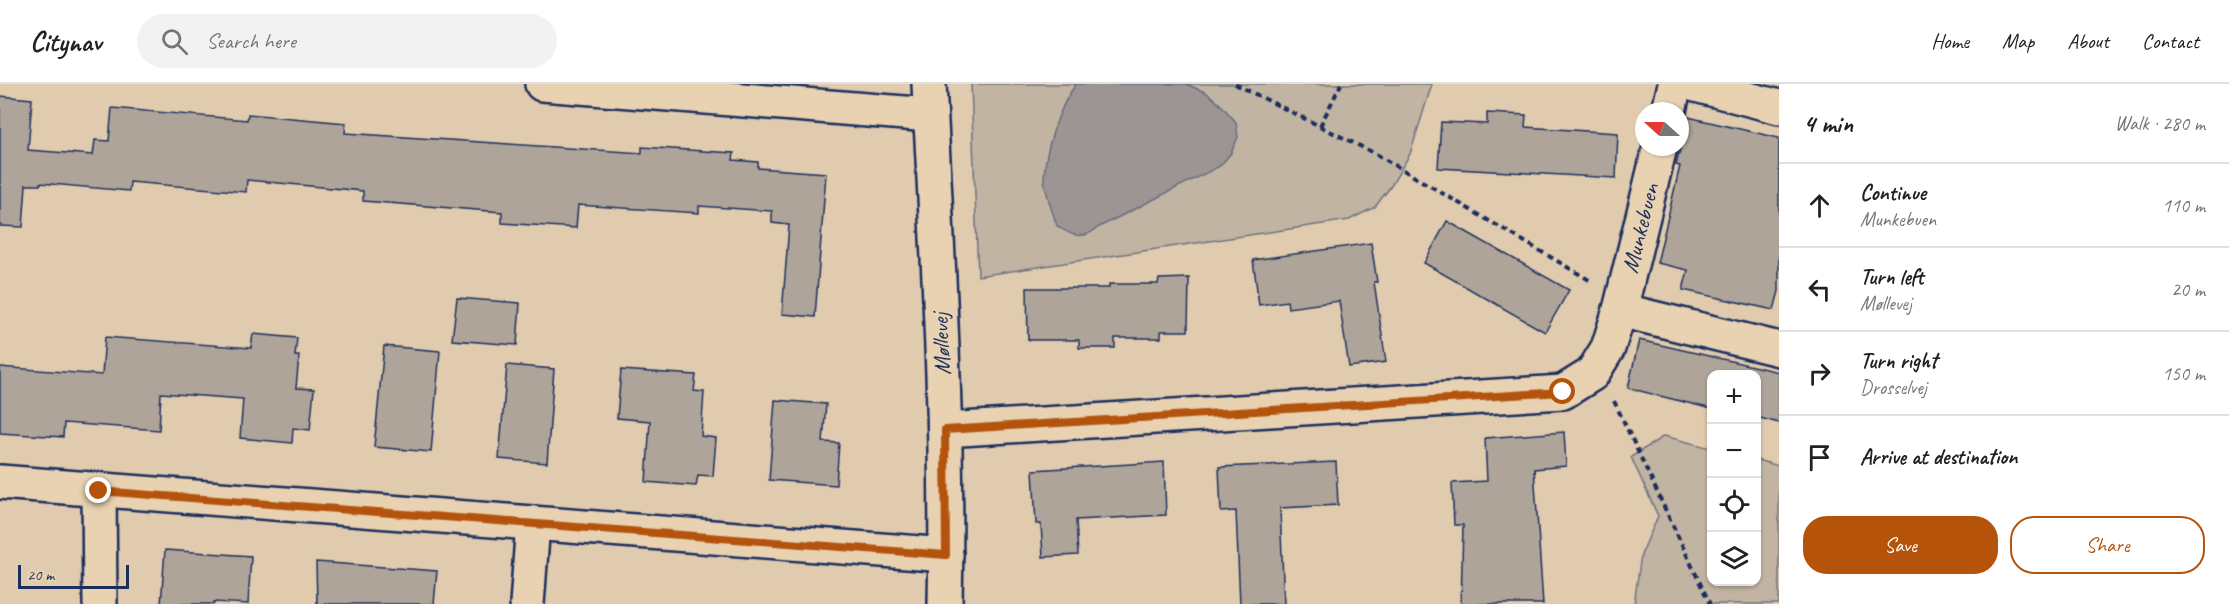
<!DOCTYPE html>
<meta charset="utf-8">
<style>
body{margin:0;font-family:Caveat,sans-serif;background:#f2f2f2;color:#222}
.controls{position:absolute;right:18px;bottom:18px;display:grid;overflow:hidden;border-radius:12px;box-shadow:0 2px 4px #0004}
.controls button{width:54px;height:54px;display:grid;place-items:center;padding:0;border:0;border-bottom:2px solid #e0e0e0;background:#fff;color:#222;font:30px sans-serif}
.compass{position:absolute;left:1635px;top:18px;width:54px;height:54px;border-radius:50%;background:#fff;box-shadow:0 2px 4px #0004;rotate:291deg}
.scale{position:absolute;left:18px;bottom:15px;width:111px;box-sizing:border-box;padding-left:6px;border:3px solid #1b2f5e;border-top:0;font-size:16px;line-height:21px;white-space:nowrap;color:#1b2f5e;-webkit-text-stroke:4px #e8d2b1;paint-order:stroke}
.stop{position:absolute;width:18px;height:18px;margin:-14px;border:4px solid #b45309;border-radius:50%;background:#fff}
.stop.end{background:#b45309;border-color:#fff;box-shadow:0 2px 6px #0008}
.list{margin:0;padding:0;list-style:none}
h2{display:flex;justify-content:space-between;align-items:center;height:78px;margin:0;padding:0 24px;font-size:26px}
h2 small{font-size:20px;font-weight:400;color:#767676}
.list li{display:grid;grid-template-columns:39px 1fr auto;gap:18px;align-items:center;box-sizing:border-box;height:84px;padding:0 24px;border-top:2px solid #e0e0e0}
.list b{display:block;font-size:22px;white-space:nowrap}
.list p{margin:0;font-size:20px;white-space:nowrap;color:#767676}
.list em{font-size:20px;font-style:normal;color:#767676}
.actions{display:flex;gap:12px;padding:18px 24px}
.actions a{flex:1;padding:14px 0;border:2px solid #b45309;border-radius:24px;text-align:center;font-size:21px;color:#b45309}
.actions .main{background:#b45309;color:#fff}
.icon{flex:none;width:33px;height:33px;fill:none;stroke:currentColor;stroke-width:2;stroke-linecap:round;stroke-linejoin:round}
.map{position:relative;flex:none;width:1779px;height:520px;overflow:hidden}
header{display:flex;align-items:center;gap:36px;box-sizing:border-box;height:84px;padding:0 30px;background:#fff;border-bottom:2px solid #e0e0e0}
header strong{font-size:28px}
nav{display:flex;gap:33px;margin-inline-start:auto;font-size:21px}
.search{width:420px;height:54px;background:#f2f2f2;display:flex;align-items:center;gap:15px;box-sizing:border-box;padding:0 21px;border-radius:33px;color:#767676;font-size:22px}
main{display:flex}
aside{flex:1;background:#fff}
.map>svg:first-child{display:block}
.green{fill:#c2b4a2;stroke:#6e7280;stroke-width:1.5}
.water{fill:#9c9593;stroke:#686c7e;stroke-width:1.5}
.building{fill:#afa499;stroke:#1b2f5e;stroke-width:1.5}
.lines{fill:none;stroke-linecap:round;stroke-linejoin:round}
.minor-casing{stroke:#1b2f5e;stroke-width:38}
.path{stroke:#1b2f5e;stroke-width:4;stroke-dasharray:6 4.5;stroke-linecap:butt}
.minor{stroke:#e8d2b1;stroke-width:33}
.route{stroke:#b45309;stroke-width:8}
.labels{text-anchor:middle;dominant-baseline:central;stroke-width:4.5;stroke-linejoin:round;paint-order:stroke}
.street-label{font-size:24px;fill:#1b2f5e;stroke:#e8d2b1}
</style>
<header>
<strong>Citynav</strong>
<div class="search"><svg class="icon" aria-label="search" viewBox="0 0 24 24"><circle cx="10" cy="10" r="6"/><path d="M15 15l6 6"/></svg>Search here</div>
<nav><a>Home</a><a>Map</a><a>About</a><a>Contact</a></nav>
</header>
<main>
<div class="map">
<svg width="1779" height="520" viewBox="0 0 1779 520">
<rect width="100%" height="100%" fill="#e0cbae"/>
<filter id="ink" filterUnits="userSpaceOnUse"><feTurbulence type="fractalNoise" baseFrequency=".0167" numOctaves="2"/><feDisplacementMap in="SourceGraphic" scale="12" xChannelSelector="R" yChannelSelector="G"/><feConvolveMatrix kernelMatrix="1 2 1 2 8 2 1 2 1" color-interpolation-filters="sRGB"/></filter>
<g filter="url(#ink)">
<g class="green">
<path d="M971 0H1432L1410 70 1391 102 1375 123 1349 136 978 192Z"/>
<path d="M1664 352 1711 364 1712 498H1756L1757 376 1779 382V520H1634L1641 471 1658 432 1631 373Z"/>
</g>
<path class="water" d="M1076 0H1186L1207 9 1222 22 1236 38 1238 53 1231 69 1220 82 1099 143C1083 156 1073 153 1057 142 1053 129 1044 106 1044 92 1046 63 1059 23 1076 0Z"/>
<g class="building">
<path d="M0 12 32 15 28 66 93 71 95 56 109 57 112 24 247 36 248 30 346 39 345 49 642 69V63L734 69 733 76 758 78V84L826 89 815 233 782 230 789 141 772 139V127L699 122V129L578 121 576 144 502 139V128L363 117V107L247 96 246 108 130 98 129 107 40 99V101H26L23 143 0 142Z"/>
<path d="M1487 29 1526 31 1525 43 1618 49 1616 94 1438 84 1441 38 1487 40Z"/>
<path d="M1688 33 1779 54V207L1774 226 1683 206 1688 186 1657 179 1680 82 1676 81Z"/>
<path d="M1447 137 1569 206 1545 248 1424 179Z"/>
<path d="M1371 159 1377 198H1374L1386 278 1349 283 1339 217 1288 224 1287 217 1259 221 1253 176Z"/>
<path d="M1189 194 1188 247H1161V254H1115V264H1079V256H1028L1027 204H1109V200H1158L1159 195Z"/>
<path d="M457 214 520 219 517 261 452 256Z"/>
<path d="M253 250 297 254 295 272H299L296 304 314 305 310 346 293 344 292 359 240 354 243 315 161 309 159 346 64 339 63 353 0 349V283L102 291 105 253 251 264Z"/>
<path d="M1639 256 1779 288V339L1756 333V291H1712V325L1628 304Z"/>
<path d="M384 262 440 267 431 368 374 363Z"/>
<path d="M507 281 554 285 547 379 499 375Z"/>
<path d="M621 286 696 291 694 307 704 308 701 352 716 354 713 392 698 391 696 402 646 398 650 337 617 334Z"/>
<path d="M775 316 826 320 823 358 839 359 836 401 769 396Z"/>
<path d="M1564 348 1566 382 1534 385 1543 520H1461L1463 441H1454L1452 399 1487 397 1485 354Z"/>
<path d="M1164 378 1166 431 1076 436 1078 471 1043 473 1041 440H1036L1033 386Z"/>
<path d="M1336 378 1338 421 1280 424 1284 520H1240L1236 427 1221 428 1219 383Z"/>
<path d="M165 466 251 472 248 520 214 518V520H161Z"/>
<path d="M316 478 437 487 434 520H317Z"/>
</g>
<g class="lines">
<g class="minor-casing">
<g id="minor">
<path d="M542 0 930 31"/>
<path d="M929 0C938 173 949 347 945 520"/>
<path d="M1692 0 1779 23"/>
<path d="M1669 27 1675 0"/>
<path d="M1620 226 1779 265"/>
<path d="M945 346 1563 308 1592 290 1608 264 1620 226 1660 63"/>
<path d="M0 398 946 471"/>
<path d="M99 407 100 520"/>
<path d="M527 520 533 439"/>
</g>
</g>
<g class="path">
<path d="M1235 0 1376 70 1591 197"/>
<path d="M1320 42 1341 0"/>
<path d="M1614 317 1710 520"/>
</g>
<use href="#minor" class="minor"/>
</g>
</g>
<g class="lines" filter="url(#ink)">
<path class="route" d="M99 407 946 471 945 346 1563 308"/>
</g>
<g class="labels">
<g class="street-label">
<text transform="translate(1640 144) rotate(-76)">Munkebuen</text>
<text transform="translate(941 260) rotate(-93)">Møllevej</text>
</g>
</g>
</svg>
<div class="controls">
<button>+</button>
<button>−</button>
<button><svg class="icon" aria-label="locate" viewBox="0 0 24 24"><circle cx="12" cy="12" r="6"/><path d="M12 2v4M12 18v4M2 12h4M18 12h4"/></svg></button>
<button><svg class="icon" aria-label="layers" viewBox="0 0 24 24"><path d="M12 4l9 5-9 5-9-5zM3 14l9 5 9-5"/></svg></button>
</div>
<svg class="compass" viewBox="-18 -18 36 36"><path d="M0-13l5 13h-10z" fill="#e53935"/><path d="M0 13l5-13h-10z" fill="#767676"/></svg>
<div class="scale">20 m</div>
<div class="stop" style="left:1563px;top:308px"></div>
<div class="stop end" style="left:99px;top:407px"></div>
</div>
<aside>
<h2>4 min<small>Walk · 280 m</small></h2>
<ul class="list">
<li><svg class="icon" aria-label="ahead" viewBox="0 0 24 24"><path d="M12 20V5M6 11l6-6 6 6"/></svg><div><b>Continue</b><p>Munkebuen</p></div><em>110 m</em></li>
<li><svg class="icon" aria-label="left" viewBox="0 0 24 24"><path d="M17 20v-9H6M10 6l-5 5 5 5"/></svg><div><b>Turn left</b><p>Møllevej</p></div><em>20 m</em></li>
<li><svg class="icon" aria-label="right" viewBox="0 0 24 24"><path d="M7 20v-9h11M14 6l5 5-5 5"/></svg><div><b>Turn right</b><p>Drosselvej</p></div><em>150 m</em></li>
<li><svg class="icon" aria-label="arrive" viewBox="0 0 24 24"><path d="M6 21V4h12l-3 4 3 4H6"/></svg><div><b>Arrive at destination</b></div></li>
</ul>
<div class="actions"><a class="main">Save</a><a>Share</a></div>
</aside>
</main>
